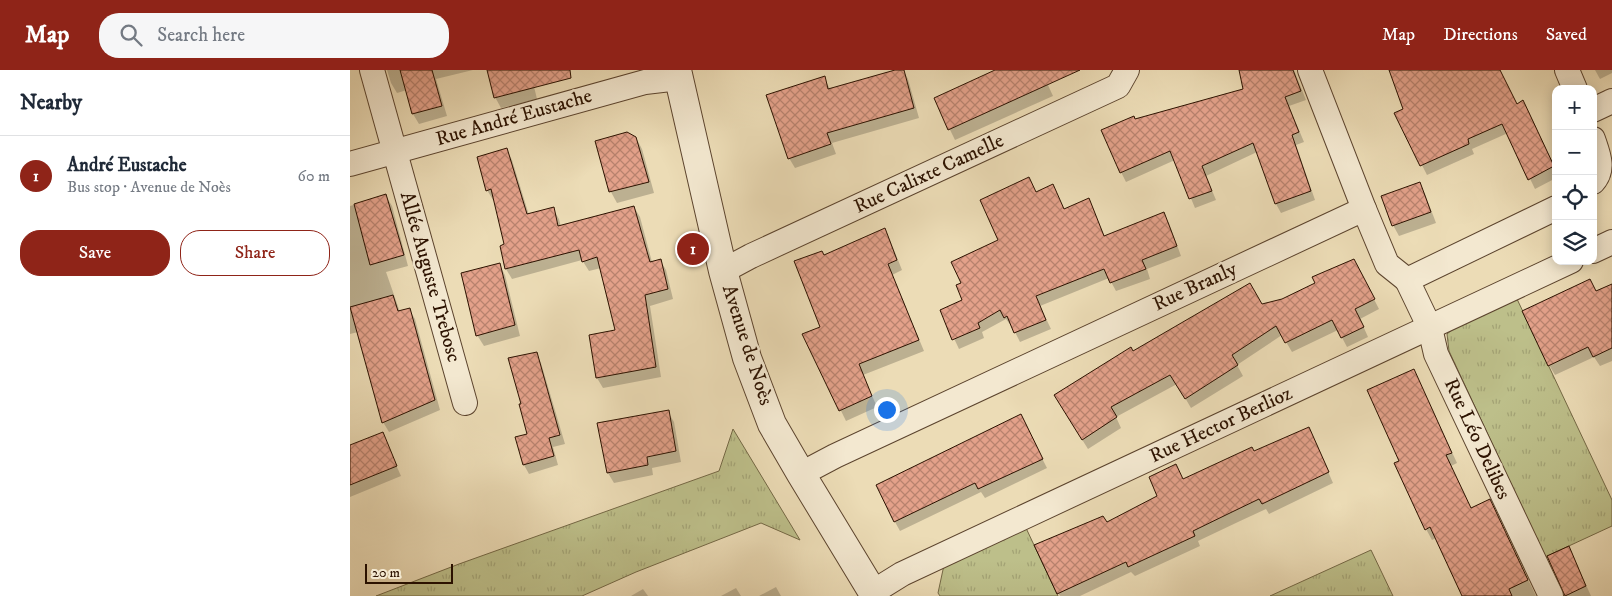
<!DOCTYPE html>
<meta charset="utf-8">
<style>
body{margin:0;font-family:"IM FELL DW Pica",serif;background:#f6f6f7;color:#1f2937}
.controls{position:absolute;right:15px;top:15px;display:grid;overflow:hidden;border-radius:10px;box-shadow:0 2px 12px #0003}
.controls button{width:45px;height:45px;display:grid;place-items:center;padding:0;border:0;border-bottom:1px solid #e0e1e3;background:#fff;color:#1f2937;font:25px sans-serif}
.scale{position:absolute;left:15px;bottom:12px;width:88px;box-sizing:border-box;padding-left:5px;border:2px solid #2c1200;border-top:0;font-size:14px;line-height:18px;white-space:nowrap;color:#2c1200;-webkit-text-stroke:4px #f3e8d0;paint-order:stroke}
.you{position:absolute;left:536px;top:339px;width:18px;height:18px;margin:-12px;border:4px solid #fff;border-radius:50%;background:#1a73e8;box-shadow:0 0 0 8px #1a73e833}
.badge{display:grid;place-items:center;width:32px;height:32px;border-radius:50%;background:#8f2418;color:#fff;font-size:16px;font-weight:700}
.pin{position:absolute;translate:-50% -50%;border:2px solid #fff;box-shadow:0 1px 5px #0006}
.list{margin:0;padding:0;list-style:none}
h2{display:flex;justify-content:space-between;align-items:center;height:65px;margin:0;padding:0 20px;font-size:21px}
h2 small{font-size:16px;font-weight:400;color:#747a83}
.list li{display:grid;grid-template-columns:32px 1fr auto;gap:15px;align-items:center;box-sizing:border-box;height:80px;padding:0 20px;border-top:1px solid #e0e1e3}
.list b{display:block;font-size:19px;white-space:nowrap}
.list p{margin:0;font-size:16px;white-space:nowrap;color:#747a83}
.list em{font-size:16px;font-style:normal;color:#747a83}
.actions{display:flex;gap:10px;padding:15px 20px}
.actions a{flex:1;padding:11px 0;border:1px solid #8f2418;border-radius:20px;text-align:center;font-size:18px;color:#8f2418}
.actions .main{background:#8f2418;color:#fff}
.icon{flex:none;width:28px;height:28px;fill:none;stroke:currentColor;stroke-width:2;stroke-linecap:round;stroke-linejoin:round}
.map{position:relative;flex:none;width:1262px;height:526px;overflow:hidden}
header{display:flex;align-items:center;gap:30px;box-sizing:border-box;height:70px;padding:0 25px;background:#8f2418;color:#fff}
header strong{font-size:24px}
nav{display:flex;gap:28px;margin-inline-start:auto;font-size:18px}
.search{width:350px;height:45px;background:#f6f6f7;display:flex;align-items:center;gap:12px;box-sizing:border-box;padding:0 18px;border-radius:20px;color:#747a83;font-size:19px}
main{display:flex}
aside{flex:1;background:#fff}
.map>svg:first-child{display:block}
.grass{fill:url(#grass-tufts);stroke:#746845}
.shadow{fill:#0003}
.building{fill:url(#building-cross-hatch);stroke:#2c1200}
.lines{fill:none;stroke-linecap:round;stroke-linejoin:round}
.minor-casing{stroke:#5c442e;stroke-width:26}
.tertiary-casing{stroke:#5c442e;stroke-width:30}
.minor{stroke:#f3e8d0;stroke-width:24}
.tertiary{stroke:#f3e8d0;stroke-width:28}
.labels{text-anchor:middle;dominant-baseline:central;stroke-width:5;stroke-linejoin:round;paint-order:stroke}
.street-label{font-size:20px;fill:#2c1200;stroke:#f3e8d0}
</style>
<header>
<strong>Map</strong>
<div class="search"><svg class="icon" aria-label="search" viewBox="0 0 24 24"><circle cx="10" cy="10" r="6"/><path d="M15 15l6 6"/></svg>Search here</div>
<nav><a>Map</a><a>Directions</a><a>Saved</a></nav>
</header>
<main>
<aside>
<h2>Nearby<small></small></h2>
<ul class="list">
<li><span class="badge">1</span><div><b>André Eustache</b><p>Bus stop · Avenue de Noès</p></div><em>60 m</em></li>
</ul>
<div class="actions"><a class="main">Save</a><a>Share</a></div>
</aside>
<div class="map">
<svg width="1262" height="526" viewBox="0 0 1262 526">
<defs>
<pattern id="grass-tufts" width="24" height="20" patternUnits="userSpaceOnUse" patternTransform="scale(1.25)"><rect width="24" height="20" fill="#bdbf8a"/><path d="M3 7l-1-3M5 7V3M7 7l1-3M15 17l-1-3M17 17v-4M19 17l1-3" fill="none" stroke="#a3a375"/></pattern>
<pattern id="building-cross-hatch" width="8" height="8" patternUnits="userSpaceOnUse" patternTransform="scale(1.25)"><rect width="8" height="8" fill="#e3a18a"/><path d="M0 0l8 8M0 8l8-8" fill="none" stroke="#b8826e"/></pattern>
</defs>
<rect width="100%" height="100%" fill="#ecdcb6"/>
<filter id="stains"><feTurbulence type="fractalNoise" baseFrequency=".004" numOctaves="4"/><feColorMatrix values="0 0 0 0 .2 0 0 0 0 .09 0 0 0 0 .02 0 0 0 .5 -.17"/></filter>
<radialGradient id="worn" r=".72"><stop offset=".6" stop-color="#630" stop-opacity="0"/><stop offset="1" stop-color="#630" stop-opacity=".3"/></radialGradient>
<g class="grass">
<path d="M1167 229 1262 430V456L1195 487 1099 281 1097 264 1103 259Z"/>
<path d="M383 359 450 470 411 453 286 502 232 526H26L109 494 369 401Z"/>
<path d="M676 458 708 526H590L588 523 594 495Z"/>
<path d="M1021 480 1043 526H920Z"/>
</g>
<g class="shadow">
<path d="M37 0H123L86 9 97 46 69 54 63 44 57 20 47 23 41 13Z"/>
<path d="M139 0H180L187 29 151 38 145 27Z"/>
<path d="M550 0H553L558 9 569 48 482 73 486 84 445 98 439 88 474 8 480 19Z"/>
<path d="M648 0H691L703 26 605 70 585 29Z"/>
<path d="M890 0H944L956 30 939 36 954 72 946 75 965 130 931 143 926 134 907 82 856 106 866 130 845 138 825 90 776 112 771 102 785 50 895 20Z"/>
<path d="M1040 0H1151L1150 1 1167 35 1173 32 1179 42 1206 100V108L1185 119 1158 63 1122 79 1124 84 1077 105 1046 44 1055 40Z"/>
<path d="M1245 0H1262V3L1250 9Z"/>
<path d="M286 68 292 79 304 123 267 133 261 122 247 72Z"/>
<path d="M157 80 162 90 179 145 203 139 209 149 211 157 284 137 290 147 302 192 310 190 316 200 323 229 300 236 311 307 253 318 247 308 267 261 251 198 239 201 232 190 162 209 156 199 151 177 156 175 145 130H143L137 120Z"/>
<path d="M1069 113 1075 124 1086 153 1049 166 1043 155Z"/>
<path d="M703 115 714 140 739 130 755 167 813 143 819 153 831 186 797 199 800 209 766 221 759 208 690 236 701 259 670 272 662 256H661L656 249 632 262 634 268 609 279 591 241 614 231 613 214 650 170 686 123Z"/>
<path d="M36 126 42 136 58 196 36 202 50 242 59 239 65 249 90 340 39 362 33 352 8 262 0 264V136Z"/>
<path d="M535 160 540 170 552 200 542 205 574 281 513 305 527 337 496 351 454 265 471 258 474 187Z"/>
<path d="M149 194 155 205 170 266 134 276 127 265Z"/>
<path d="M1009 200 1029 239 1010 249 1018 267 997 277 988 260 942 282 932 265 887 295 893 306 841 338 827 314 766 347 771 358 738 379 711 336 783 283 912 235 933 230Z"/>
<path d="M1262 214V291L1250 296 1244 287 1205 305 1199 295 1245 221Z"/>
<path d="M186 284 191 293 215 374 203 377 208 395 179 404 174 395 178 365 172 335Z"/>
<path d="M1069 311 1107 393 1101 396 1121 439 1145 441 1186 526H1112L1113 525 1086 468 1082 470 1076 459 1051 391Z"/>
<path d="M318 342 324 352 331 392 302 398 303 405 264 413 258 403Z"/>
<path d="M674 353 697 398 635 428 631 422 550 461 545 452Z"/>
<path d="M32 364 51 406 0 427V377Z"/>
<path d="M964 369 983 413 919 444 916 439 888 452 848 471 850 476 785 506 781 502 730 526H710L708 523 756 453 809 426 833 410 904 383Z"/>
<path d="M1218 478 1224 488 1241 526H1216L1199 487Z"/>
<path d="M426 517 431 526H409Z"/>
<path d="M386 518 391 526H371Z"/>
<path d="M293 519 298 526H281Z"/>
</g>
<g class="building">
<path d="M50 0H82L92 36 62 44Z"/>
<path d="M137 0H220L221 8 144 28Z"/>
<path d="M545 0H554L564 38 477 63 481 74 438 89 416 25 475 6 478 19Z"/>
<path d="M645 0H730L598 60 584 28Z"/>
<path d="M889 0H943L951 21 935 27 949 62 942 65 961 121 925 134 903 73 852 96 862 121 839 129 820 81 770 103 751 60 784 46 785 49 893 19Z"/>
<path d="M1039 0H1150L1167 34 1173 30 1204 96 1178 110 1152 54 1118 69 1119 74 1070 96 1044 43 1053 39Z"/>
<path d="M277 62 286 67 299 112 259 122 245 71Z"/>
<path d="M157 78 177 144 204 137 208 156 284 136 300 192 311 189 318 219 295 225 306 297 246 308 239 265 265 260 247 187 232 192 229 180 155 199 150 176 154 174 141 119 136 121 127 87Z"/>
<path d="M679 107 686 122 703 114 714 139 739 128 754 166 814 142 827 176 792 190 796 199 760 213 754 199 686 226 696 250 664 263 657 246 654 248 650 240 628 253 630 258 602 270 590 240 612 230 606 215 611 213 601 192 648 170 630 130Z"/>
<path d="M1070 112 1081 142 1042 156 1031 126Z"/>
<path d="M36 124 54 185 20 195 4 134Z"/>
<path d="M535 158 547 190 538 194 569 270 509 294 522 326 489 341 452 264 470 257 444 191 472 181 474 185Z"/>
<path d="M1004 189 1025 229 1005 239 1014 257 991 268 982 250 935 273 926 256 882 285 888 295 835 329 820 305 761 337 767 347 732 370 704 325 781 277 783 281 900 213 912 234 932 229 965 213 962 207Z"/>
<path d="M150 193 165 255 126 266 111 203Z"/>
<path d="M1240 209 1246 221 1262 214V278L1243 287 1238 277 1198 296 1172 241Z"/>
<path d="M43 225 48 241 60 238 85 330 32 353 0 237Z"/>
<path d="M187 282 210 365 199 368 204 386 173 395 165 367 177 364 169 334H171L158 288Z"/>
<path d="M1064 299 1102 383 1096 385 1121 438 1140 429 1178 510 1159 519 1162 526H1112L1080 457 1075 460 1044 393 1049 391 1017 320Z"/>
<path d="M319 340 326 381 297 387 298 395 257 403 247 353Z"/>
<path d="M671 344 693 389 628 419 625 413 544 452 526 415Z"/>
<path d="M959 357 979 402 912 434 909 429 882 442 843 461 845 466 778 497 776 492 707 524 684 475 753 446 757 452 807 426 799 407 826 394 833 409 902 377 904 381Z"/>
<path d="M33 362 47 396 0 415V375Z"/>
<path d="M1219 476 1236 516 1215 526 1197 486Z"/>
</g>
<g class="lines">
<g class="minor-casing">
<g id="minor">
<path d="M22 0 115 333"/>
<path d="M960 0 1014 139"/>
<path d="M1217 0 1225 19"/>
<path d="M1243 40 1262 31"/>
<path d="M1243 69C1248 84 1255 99 1243 112"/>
<path d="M0 94 295 12 329 8"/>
<path d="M1243 181 1262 172"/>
<path d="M373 201 401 186 768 16 777 0"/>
<path d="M1057 210 1080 258 1086 284 1201 526"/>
<path d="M451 404 485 386 1014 139 1037 194 1057 210 1206 138"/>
<path d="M523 522 552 504 1221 191"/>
</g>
</g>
<g class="tertiary-casing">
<path id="tertiary" d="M327 0 373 201 397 288 422 354 451 404 525 526"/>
</g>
<use href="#minor" class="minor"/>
<use href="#tertiary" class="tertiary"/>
</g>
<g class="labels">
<g class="street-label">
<text transform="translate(164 48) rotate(-16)">Rue André Eustache</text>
<text transform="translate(579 104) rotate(-25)">Rue Calixte Camelle</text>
<text transform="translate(80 207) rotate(74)">Allée Auguste Trebosc</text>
<text transform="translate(845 217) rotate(-25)">Rue Branly</text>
<text transform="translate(397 275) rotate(72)">Avenue de Noès</text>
<text transform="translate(871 355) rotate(-25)">Rue Hector Berlioz</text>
<text transform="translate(1127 369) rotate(65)">Rue Léo Delibes</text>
</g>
</g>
<rect width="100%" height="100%" filter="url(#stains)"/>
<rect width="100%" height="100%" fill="url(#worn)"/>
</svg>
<div class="controls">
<button>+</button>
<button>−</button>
<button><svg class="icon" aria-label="locate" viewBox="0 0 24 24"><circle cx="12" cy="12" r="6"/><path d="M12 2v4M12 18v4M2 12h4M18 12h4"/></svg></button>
<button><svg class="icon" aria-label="layers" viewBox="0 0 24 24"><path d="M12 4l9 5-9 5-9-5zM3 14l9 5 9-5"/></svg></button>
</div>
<div class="scale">20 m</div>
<div class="you"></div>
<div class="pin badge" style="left:343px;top:179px">1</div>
</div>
</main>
